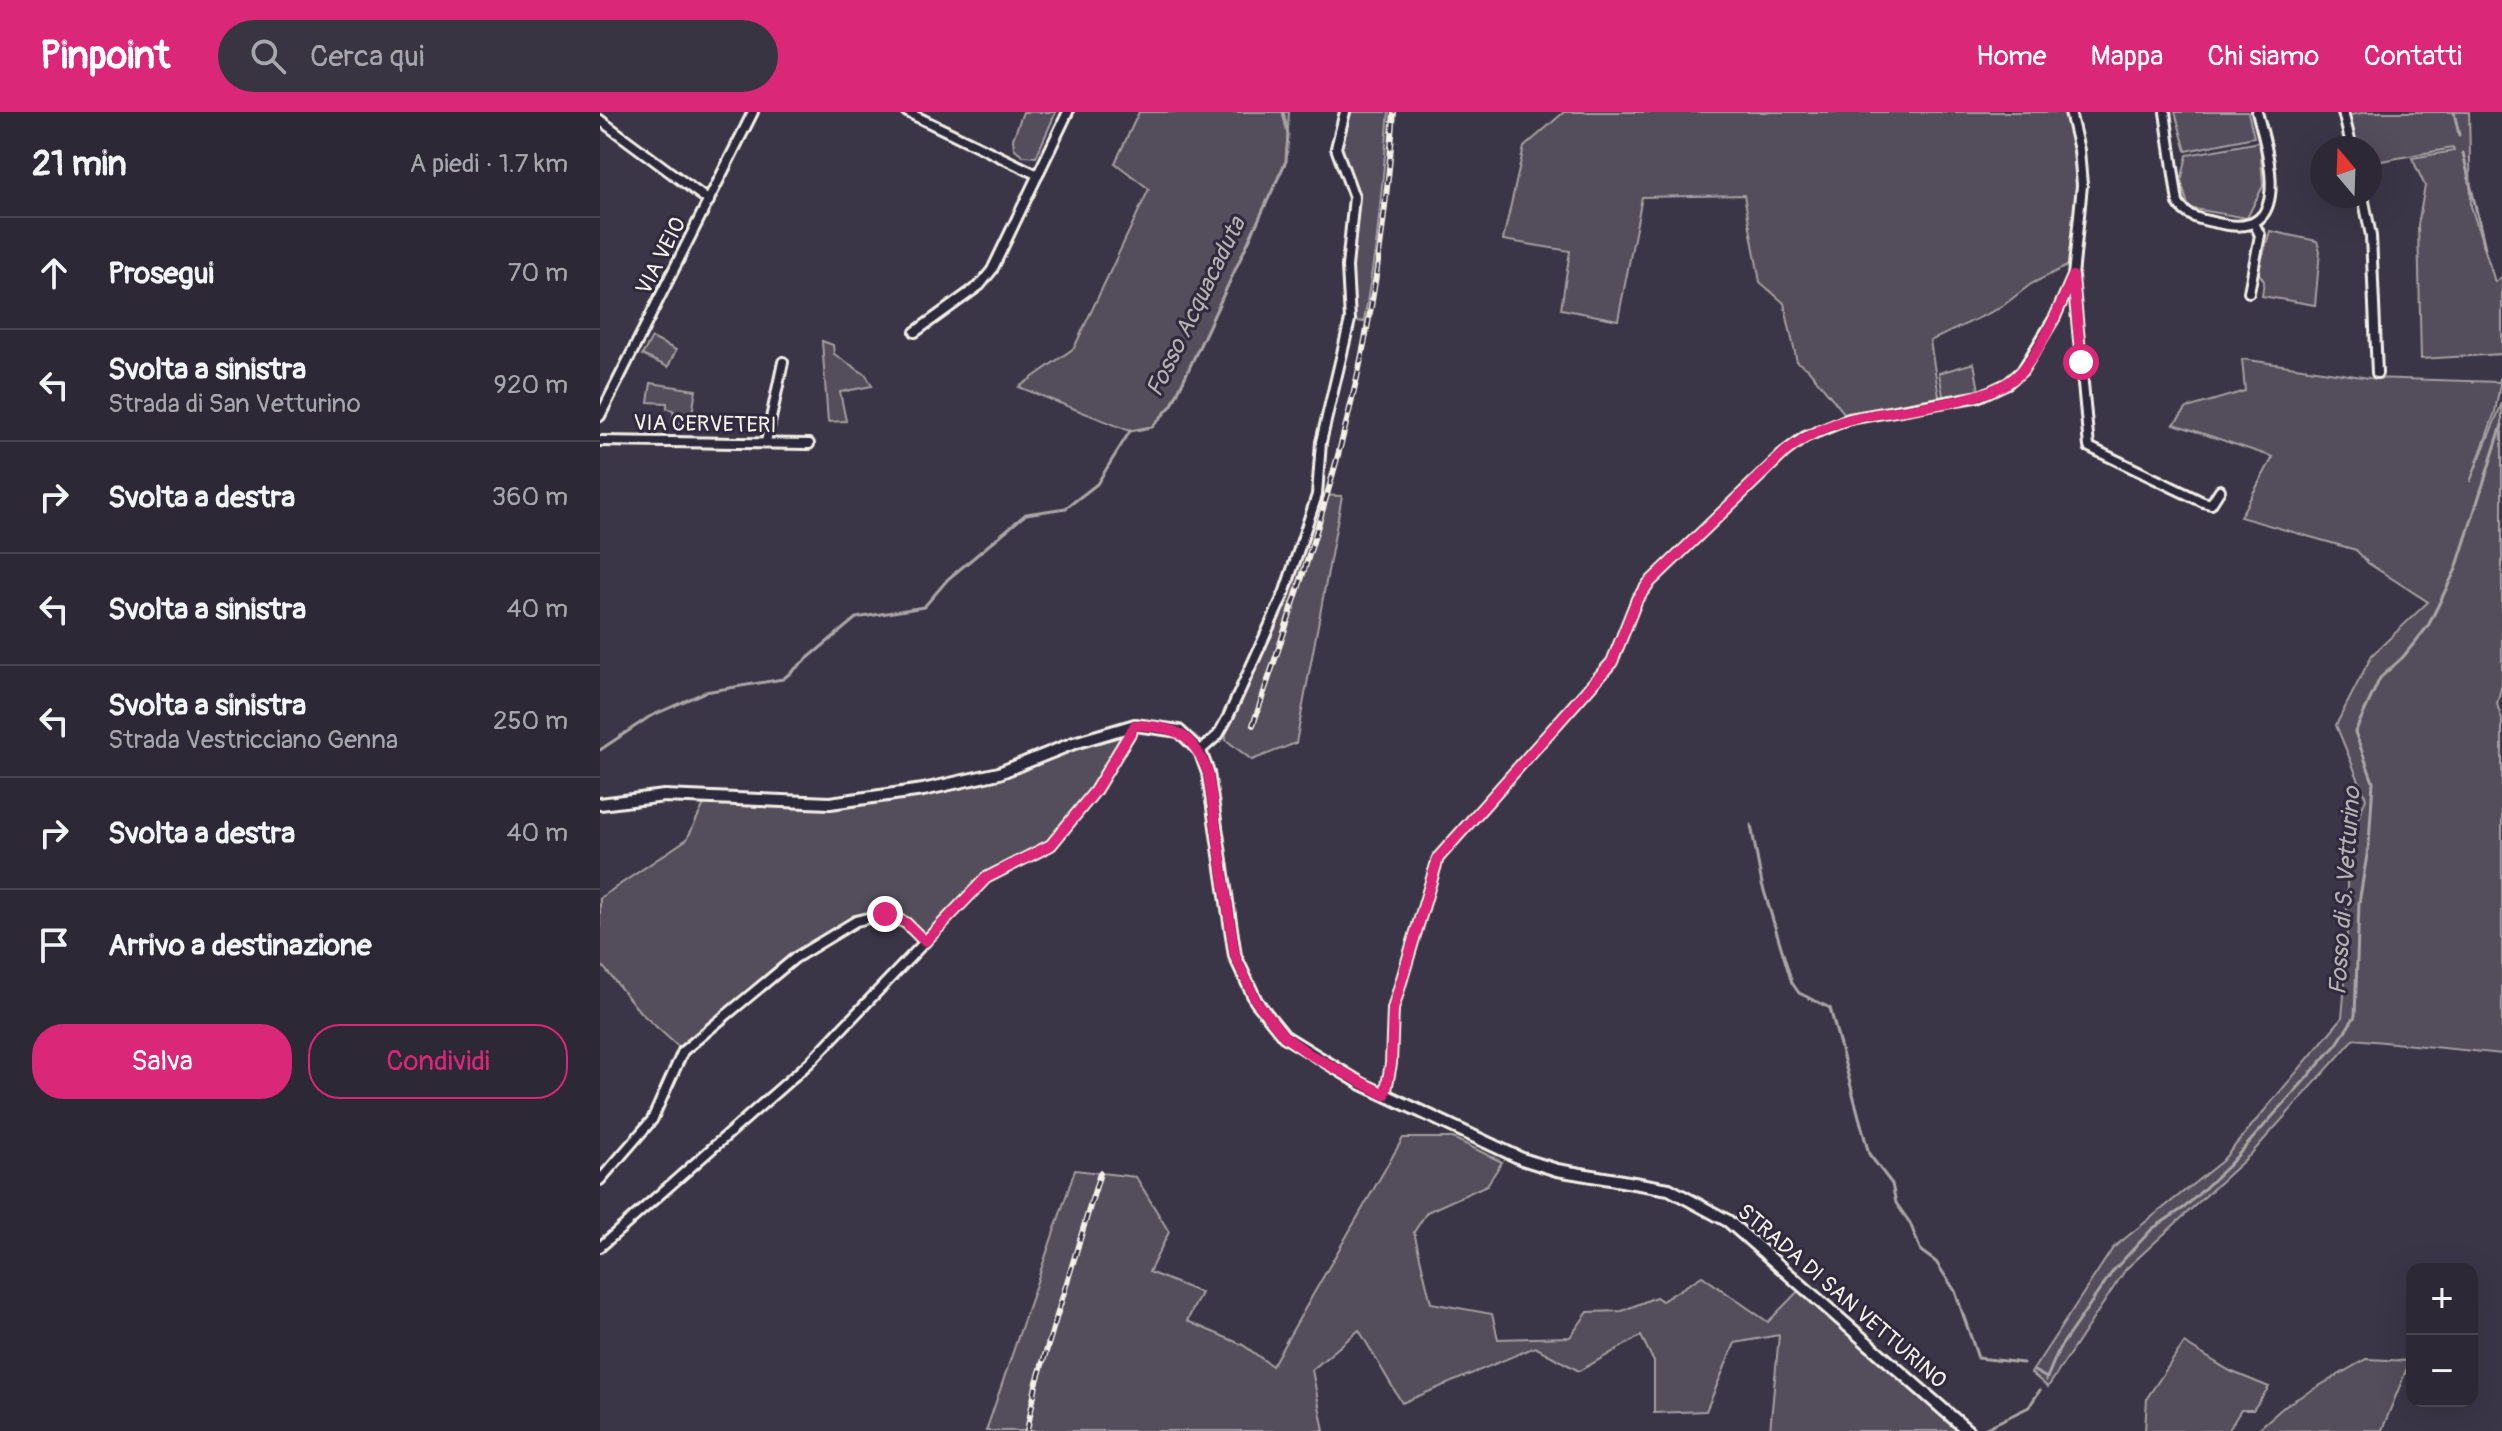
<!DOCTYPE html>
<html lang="it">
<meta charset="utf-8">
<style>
body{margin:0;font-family:Pangolin,sans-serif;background:#383441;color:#f1f3f6}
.controls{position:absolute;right:24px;bottom:24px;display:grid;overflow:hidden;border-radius:16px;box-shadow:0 8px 32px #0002}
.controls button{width:72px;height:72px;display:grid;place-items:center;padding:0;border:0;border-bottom:2px solid #484450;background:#2c2835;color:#f1f3f6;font:40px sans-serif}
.compass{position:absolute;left:1710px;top:24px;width:72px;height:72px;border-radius:50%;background:#2c2835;box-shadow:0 8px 32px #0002;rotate:341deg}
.stop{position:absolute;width:24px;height:24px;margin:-18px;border:6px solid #db2777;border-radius:50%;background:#fff}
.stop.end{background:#db2777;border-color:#fff;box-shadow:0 2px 8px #0008}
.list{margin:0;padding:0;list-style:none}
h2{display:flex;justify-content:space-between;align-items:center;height:104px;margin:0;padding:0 32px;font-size:34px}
h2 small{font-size:26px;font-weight:400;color:#a6a6ad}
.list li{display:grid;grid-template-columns:52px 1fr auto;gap:24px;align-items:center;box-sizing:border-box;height:112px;padding:0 32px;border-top:2px solid #484450}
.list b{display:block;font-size:30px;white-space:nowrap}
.list p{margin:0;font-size:26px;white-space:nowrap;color:#a6a6ad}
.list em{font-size:26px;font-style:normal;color:#a6a6ad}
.actions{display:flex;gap:16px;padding:24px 32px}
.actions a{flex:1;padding:18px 0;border:2px solid #db2777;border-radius:32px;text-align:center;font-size:28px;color:#db2777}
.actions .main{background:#db2777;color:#fff}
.icon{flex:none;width:44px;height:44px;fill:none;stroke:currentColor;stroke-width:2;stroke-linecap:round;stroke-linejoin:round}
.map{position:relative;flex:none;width:1902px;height:1319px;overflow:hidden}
header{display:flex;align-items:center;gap:48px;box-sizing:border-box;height:112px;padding:0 40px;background:#db2777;color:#fff}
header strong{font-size:38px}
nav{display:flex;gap:44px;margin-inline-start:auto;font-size:28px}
.search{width:560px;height:72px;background:#383441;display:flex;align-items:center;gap:20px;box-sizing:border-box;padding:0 28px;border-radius:44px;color:#a6a6ad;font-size:30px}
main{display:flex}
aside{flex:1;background:#2c2835}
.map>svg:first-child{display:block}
.green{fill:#534e5c;stroke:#a4a0a2;stroke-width:2}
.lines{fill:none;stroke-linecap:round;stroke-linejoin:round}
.stream{stroke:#aaa6a7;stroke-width:3}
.minor-casing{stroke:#f4f1e8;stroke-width:14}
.tertiary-casing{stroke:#f4f1e8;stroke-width:16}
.minor{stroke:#2f2a3d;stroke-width:8}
.tertiary{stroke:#2f2a3d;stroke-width:10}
.rail-casing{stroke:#f4f1e8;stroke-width:6}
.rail{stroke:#2f2a3d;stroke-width:3;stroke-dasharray:9;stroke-linecap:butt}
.route{stroke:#db2777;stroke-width:10}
.labels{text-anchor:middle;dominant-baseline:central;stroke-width:6;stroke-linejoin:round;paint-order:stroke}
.street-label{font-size:22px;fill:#f4f1e8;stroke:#2f2a3d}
.water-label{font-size:24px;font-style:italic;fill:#b6b2b2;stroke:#2f2a3d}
</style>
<header>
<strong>Pinpoint</strong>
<div class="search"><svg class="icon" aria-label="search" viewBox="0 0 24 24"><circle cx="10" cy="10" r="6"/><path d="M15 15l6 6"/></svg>Cerca qui</div>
<nav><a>Home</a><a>Mappa</a><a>Chi siamo</a><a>Contatti</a></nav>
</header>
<main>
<aside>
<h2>21 min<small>A piedi · 1.7 km</small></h2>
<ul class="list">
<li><svg class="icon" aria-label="ahead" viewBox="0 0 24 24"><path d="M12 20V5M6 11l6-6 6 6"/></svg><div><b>Prosegui</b></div><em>70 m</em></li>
<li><svg class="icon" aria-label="left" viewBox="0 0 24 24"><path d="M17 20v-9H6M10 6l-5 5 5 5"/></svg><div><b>Svolta a sinistra</b><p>Strada di San Vetturino</p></div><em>920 m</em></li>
<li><svg class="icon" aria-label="right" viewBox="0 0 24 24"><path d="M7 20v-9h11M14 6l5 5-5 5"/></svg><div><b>Svolta a destra</b></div><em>360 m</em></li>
<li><svg class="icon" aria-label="left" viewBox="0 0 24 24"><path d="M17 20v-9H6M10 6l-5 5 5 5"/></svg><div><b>Svolta a sinistra</b></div><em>40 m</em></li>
<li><svg class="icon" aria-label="left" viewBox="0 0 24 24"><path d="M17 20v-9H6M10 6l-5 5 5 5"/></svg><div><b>Svolta a sinistra</b><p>Strada Vestricciano Genna</p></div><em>250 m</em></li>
<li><svg class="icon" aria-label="right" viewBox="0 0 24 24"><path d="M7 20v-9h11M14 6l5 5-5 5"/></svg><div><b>Svolta a destra</b></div><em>40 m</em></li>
<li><svg class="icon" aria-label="arrive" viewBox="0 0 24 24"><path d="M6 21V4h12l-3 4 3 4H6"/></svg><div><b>Arrivo a destinazione</b></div></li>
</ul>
<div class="actions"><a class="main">Salva</a><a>Condividi</a></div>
</aside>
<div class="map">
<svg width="1902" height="1319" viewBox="0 0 1902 1319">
<rect width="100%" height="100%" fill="#3b3647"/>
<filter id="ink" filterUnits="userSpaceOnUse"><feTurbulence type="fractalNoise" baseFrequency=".0125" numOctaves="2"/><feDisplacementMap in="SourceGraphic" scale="16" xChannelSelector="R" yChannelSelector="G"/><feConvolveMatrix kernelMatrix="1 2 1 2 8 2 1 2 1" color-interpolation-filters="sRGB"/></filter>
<g filter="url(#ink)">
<g class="green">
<path d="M423 0H456L436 45 423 44 414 36 413 27Z"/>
<path d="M539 0H689L686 49 572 293 552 315 530 319 419 275 474 236 549 77 515 51Z"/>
<path d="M745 0H789L777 126 764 210 750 208 747 155 755 96 739 48Z"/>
<path d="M964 0H1470L1482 73 1475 150 1431 172 1400 196 1330 229 1340 290 1249 307 1208 257 1197 250 1184 191 1160 170 1144 83 1042 85 1018 208 961 197 970 139 903 128 924 35Z"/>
<path d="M1575 0H1648L1654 25 1586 39Z"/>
<path d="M1767 0H1869L1871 94 1895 170 1902 165V242L1821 247 1818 113 1825 74 1812 46 1854 39 1853 36 1770 51V36H1752L1745 4Z"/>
<path d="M1660 30 1663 74 1647 106 1589 96 1581 70 1587 43Z"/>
<path d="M1670 119 1717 129 1720 139 1715 193 1662 184 1664 169 1658 160Z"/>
<path d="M52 226 76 238 68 255 42 243Z"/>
<path d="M222 229 233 233 234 242 266 263 272 274 240 280 246 309 228 310Z"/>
<path d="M1642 247 1769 266 1899 270 1902 261 1895 300 1870 370 1902 291V572L1897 592 1902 608V942L1754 927 1651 1042 1526 1157 1448 1275 1431 1261 1513 1136 1622 1049 1742 906 1747 849V735L1766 686 1736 613 1772 543 1828 490 1768 451 1756 438 1640 405 1673 345 1574 312 1587 296 1645 279Z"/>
<path d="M1374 251 1380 284 1344 289 1339 261Z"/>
<path d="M51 271 96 278 90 314 72 310 74 299 67 296V291L48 290Z"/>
<path d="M717 383 742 384 696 631 652 648 626 628 625 612 684 482Z"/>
<path d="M535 613 495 679 451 733 386 766 325 830C314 820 301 803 285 802 238 799 121 908 83 939L40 900 0 851V786L87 727 105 690 230 691 399 661 528 616 520 625Z"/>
<path d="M803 1026H853L902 1050 887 1073 827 1100 814 1120 831 1191 892 1202 898 1227 970 1225 988 1200 1022 1199 1056 1185 1062 1189 1102 1164 1168 1210 1202 1175 1369 1319H1170L1179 1223 1135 1231 1106 1299 1054 1301V1250L1041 1224 979 1259 935 1235 802 1291 759 1218 712 1258 724 1319H386L475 1058 536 1065 569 1120 549 1160 601 1181 587 1209 643 1233 672 1254Z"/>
<path d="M1584 1231 1630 1259 1669 1275 1653 1298H1641L1628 1319H1545L1547 1286Z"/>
<path d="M1766 1247 1810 1249 1782 1318 1656 1319 1686 1293Z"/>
</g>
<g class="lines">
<g class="stream">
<path d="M1854 0 1859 23"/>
<path d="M1863 41 1885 136"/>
<path d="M0 638 49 605 105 580 183 567 256 506 324 495 348 467 426 402 466 396 497 372 530 319 552 315 572 293 686 49 688 23 683 0"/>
<path d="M1151 713 1162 772 1192 871 1199 881 1230 896 1269 1042 1292 1072 1296 1091 1310 1111 1321 1139 1336 1150 1355 1179 1378 1246 1423 1251"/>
<path d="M1434 1259 1447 1266"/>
<path d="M1446 1268 1459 1237 1513 1159 1552 1117 1585 1095 1629 1053 1737 932 1755 904 1759 791 1769 731 1773 670 1755 620 1780 566 1803 545 1828 514 1856 457 1902 313"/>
<path d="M1380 1319 1429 1295 1440 1278"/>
</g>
<g class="minor-casing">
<g id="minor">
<path d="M307 0 438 63"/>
<path d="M1565 0 1578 91C1588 107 1604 108 1622 112 1694 127 1668 40 1657 0"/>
<path d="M1743 0 1752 36"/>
<path d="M0 8 109 89"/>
<path d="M1763 84 1771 124 1777 261"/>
<path d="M1473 165 1489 335 1603 390 1611 392 1620 378"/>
<path d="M1649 180 1660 123 1655 113"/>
<path d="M315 220 380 173 392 158 468 0"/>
<path d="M0 304 153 0"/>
<path d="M0 329 209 332"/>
<path d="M166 330 183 250"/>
<path d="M600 639 618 623 628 605 684 482 717 383 721 330 750 208 747 155 754 85 736 36 745 0"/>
<path d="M785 983 791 952 793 897 838 746 1012 550 1037 487 1049 471 1186 339 1205 325 1249 307 1380 284 1408 271 1422 259 1455 205 1473 164 1482 73 1479 38 1470 0"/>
<path d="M0 1068 52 1008 83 939 195 846 256 809 285 802 306 811 325 830"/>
<path d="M0 1135 209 951 386 766 451 733 495 679 535 613"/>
</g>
</g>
<g class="tertiary-casing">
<path id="tertiary" d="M0 692 64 684 230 691 323 678 399 661 474 631 535 613 579 619 600 639 608 661 635 844 656 889 684 924 762 972 922 1047 957 1058 1069 1077 1128 1109 1368 1319"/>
</g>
<use href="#minor" class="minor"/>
<use href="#tertiary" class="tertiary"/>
<g class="rail-casing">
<g id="rail">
<path d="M653 613C693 494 734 375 760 252 778 169 787 85 794 0"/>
<path d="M427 1319 436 1273 500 1061"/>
</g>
</g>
<use href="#rail" class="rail"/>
</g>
</g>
<g class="lines" filter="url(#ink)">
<path class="route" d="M285 802 306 811 325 830 386 766 451 733 495 679 535 613C576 615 593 621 608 661L635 844 656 889 684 924 709 942 785 983 791 952 793 897 838 746 1012 550 1037 487 1049 471 1186 339C1206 324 1227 313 1251 307 1296 296 1390 293 1420 261 1444 235 1459 196 1473 164L1481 250"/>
</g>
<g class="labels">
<g class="street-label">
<text transform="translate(61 144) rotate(-63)">VIA VEIO</text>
<text transform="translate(105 312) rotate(1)">VIA CERVETERI</text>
<text transform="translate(1242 1184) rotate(41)">STRADA DI SAN VETTURINO</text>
</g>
<g class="water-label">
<text transform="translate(596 195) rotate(-64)">Fosso Acquacaduta</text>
<text transform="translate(1745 779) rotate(-86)">Fosso di S. Vetturino</text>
</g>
</g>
</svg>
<div class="controls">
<button>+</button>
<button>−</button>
</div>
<svg class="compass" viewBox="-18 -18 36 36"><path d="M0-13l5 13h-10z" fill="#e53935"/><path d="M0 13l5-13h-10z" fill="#a6a6ad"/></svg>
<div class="stop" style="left:1481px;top:250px"></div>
<div class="stop end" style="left:285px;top:802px"></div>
</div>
</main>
